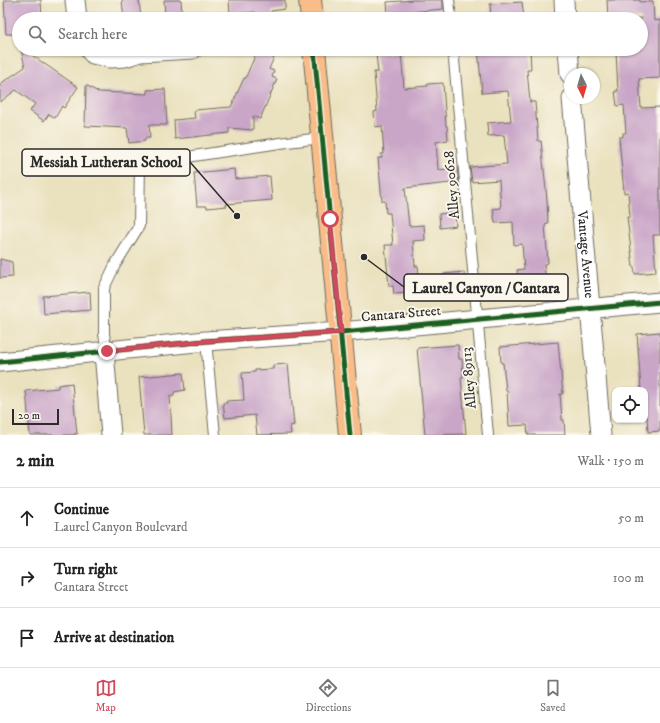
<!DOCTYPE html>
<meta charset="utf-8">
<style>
body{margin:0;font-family:"IM FELL DW Pica",serif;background:#f2f2f2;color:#222}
.controls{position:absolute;right:12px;bottom:12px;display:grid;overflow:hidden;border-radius:8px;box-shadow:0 1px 3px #0004}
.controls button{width:36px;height:36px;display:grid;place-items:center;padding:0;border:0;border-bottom:1px solid #e0e0e0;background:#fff;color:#222;font:20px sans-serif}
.compass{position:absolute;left:564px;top:68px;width:36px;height:36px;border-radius:50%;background:#fff;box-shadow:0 1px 3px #0004;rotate:175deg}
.scale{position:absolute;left:12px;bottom:10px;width:47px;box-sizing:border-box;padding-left:4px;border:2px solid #2b2b2b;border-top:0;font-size:11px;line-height:14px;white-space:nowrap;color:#2b2b2b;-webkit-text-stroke:3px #fbf7ec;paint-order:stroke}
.stop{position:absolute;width:12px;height:12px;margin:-9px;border:3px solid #d1495b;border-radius:50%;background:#fff}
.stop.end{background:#d1495b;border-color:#fff;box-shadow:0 1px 4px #0008}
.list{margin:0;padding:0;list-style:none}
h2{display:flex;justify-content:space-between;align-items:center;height:52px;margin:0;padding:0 16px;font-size:17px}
h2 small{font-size:13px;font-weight:400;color:#767676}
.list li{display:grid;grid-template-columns:26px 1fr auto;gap:12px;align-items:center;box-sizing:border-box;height:60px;padding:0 16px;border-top:1px solid #e0e0e0}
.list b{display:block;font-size:15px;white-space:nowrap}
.list p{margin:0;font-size:13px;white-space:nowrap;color:#767676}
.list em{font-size:13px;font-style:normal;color:#767676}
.icon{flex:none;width:22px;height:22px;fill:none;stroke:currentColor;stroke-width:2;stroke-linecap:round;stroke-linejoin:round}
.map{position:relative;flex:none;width:660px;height:435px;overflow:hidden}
.search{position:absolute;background:#fff;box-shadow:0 1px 3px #0004;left:12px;right:12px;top:12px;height:44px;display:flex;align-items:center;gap:10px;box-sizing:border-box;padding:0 14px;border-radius:22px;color:#767676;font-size:15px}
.sheet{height:232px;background:#fff}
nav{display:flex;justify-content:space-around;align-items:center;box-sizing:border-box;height:56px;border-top:1px solid #e0e0e0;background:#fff;font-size:11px;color:#767676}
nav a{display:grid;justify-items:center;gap:2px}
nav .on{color:#d1495b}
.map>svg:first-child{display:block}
.building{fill:#c9a5c8}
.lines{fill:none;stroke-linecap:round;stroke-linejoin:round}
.service-casing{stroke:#6e6b5e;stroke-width:12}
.minor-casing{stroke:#6e6b5e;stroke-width:21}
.primary-casing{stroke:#6e6b5e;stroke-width:24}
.service{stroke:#fff;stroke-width:10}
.minor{stroke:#fff;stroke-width:19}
.primary{stroke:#f8bd89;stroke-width:22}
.cycleway-casing{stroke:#fbf7ec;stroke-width:8}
.cycleway{stroke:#1b5e20;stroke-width:5}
.route{stroke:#d1495b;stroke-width:5}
.labels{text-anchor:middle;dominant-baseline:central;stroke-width:3.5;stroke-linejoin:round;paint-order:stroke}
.street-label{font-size:14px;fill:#2b2b2b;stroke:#fbf7ec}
.leader{fill:none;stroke:#2b2b2b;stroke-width:1.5}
.callout-dot{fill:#2b2b2b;stroke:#fbf7ec;stroke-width:1.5}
.callout{fill:#fbf7ec;stroke:#2b2b2b;stroke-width:1.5}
.callout-label{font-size:15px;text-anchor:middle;font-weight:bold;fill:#2b2b2b}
</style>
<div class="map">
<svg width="660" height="435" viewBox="0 0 660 435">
<rect width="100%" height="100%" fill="#fbf7ec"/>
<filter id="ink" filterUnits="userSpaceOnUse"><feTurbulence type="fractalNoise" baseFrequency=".025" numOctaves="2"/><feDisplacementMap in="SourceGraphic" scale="8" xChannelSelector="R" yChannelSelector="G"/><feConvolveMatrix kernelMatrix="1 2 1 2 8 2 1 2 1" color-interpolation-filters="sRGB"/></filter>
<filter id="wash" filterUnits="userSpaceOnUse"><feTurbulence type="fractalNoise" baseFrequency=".012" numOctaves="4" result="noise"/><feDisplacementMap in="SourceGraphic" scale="16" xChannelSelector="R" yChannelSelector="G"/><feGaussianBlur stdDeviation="0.9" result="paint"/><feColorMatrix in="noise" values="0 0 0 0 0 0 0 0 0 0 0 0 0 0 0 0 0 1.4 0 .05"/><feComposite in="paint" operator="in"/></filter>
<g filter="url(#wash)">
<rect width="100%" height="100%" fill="#eae1be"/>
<g id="blocks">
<g class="building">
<path d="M4 0H41L42 19H19V34H6Z"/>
<path d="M122 0H139L141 19H124Z"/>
<path d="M164 0H181L182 15 165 16Z"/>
<path d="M229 0H285V9L271 11 272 17 255 18V12L230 14Z"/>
<path d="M414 0H443V9L388 14 387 2Z"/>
<path d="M607 0H640V2L653 1 654 21 660 20V78L639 79 641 108 660 107V235H653L656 272 635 274 634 267H633L627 217H630L628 192 624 193 619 137H623V133H626L624 105 617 106 615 91H618L616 52 619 51V49H641V18L608 19Z"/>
<path d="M522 2 524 19H503V17L491 18 490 4Z"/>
<path d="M21 49H23L78 87 64 108 62 106 55 118 49 114 44 121 30 111 35 104 16 90 0 102V84L25 67Z"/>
<path d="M258 49 275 55 269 69 274 71 272 77 277 79 260 119 253 116V130L229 128V133L175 139 174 120 195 118 194 111 195 110 231 107 244 78 245 79Z"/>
<path d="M478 49H530L531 70H527L530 102H535L538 141H541L547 200 548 224 545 225 548 263 544 264 546 281 518 283 517 270 524 269 522 244 514 245 513 222 495 223 493 209 501 208 499 180 472 182 470 167 507 164 504 135 488 136 487 123 511 121 508 91 482 93Z"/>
<path d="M401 52 404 88 428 86 427 84 443 83 446 126H447L448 140 436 142 438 170 457 168 459 182 405 188 409 226 424 225 425 240 413 241 415 266H418L421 292 394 294 393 286H389L385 245H393L390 213H386L385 201H382L378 158H382L381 154H384L382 126 375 127 374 112 377 111 374 72H378L376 54Z"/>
<path d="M86 85 98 92 147 94V90L165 89 167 125H149L150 138H145V141L129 143 127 128 85 126Z"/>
<path d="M234 169 235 179 270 176 272 200 226 204 227 206 207 208V206H197L194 173Z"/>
<path d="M455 212 456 226 440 228 439 214Z"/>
<path d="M0 259 12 262 13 277 0 278Z"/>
<path d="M464 272 465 288 445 290 444 274Z"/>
<path d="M90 292 91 310 44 314 43 296Z"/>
<path d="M660 332V431L648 432 647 416H645V390H641L637 334Z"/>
<path d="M558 342 563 394H560L562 420H564L565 435H528L527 425 509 426 507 390H506L503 363H501L500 347Z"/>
<path d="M458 345 459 359H462L463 377H461L466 434 425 435 417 348Z"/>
<path d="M288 364 294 425 290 426 291 434 257 435 255 415 225 418 223 403H227L226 401 244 400 242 373 255 372V370L273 369V365Z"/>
<path d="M183 373 185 390 174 392V396H170L172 435H144L139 377Z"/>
<path d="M72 383 77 434H74V435H30L26 391 58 388V385Z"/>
</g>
</g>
</g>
<g filter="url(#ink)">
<use href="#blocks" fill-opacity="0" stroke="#6e6b5e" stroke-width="1"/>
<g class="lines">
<g class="service-casing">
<g id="service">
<path d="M449 0 451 19"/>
<path d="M453 49 488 435"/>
<path d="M206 341 215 435"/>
<path d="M107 351 104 334V288L115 265 139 226 140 164 287 142 322 138"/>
</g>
</g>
<g class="minor-casing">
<g id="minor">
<path d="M75 0 77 19"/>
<path d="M564 0 565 19"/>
<path d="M89 49 93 54 110 58 125 57 140 52 193 49"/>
<path d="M568 49 570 74"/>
<path id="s1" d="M572 98 601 435"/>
<path d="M104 352 111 435"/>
<path d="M0 362 206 341 341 332 660 302"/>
</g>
</g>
<g class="primary-casing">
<g id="primary">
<path d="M310 0 312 19"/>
<path d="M314 49 350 435"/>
</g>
</g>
<use href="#service" class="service"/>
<use href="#minor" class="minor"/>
<use href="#primary" class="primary"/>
<g class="cycleway-casing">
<g id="cycleway">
<path d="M314 49 350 435"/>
<path d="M0 362 206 341 341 332 660 302"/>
</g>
</g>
<use href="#cycleway" class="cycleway"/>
</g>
</g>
<g class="lines" filter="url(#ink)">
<path class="route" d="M107 351 206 341 341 332 330 219"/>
</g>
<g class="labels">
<g class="street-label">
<text transform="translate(452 185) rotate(-95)">Alley 90628</text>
<text stroke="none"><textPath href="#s1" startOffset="157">Vantage Avenue</textPath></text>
<text transform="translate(401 314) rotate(-5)">Cantara Street</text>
<text transform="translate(469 378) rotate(-95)">Alley 89113</text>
</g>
</g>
<path class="leader" d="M237 216L190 162M364 257L404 287"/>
<g class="callout-dot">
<circle cx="237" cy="216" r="4"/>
<circle cx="364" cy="257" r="4"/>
</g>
<g class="callout">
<rect x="22" y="149" width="168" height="27" rx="4"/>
<rect x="404" y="274" width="164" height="27" rx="4"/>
</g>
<g class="callout-label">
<text x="106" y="167">Messiah Lutheran School</text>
<text x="486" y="293">Laurel Canyon / Cantara</text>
</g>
</svg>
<div class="controls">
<button><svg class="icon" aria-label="locate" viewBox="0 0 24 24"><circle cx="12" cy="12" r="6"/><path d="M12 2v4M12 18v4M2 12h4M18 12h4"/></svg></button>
</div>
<svg class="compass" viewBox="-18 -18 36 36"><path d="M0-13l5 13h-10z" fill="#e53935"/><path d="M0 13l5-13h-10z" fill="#767676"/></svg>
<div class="scale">20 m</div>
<div class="stop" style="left:330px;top:219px"></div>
<div class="stop end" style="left:107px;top:351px"></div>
<div class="search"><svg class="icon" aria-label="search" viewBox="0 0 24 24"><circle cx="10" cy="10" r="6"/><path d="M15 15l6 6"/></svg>Search here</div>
</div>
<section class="sheet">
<h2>2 min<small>Walk · 150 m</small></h2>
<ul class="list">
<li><svg class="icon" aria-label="ahead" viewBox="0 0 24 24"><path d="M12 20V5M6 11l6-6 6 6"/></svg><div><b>Continue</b><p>Laurel Canyon Boulevard</p></div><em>50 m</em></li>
<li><svg class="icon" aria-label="right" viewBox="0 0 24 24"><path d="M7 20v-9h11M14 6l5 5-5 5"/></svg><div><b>Turn right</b><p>Cantara Street</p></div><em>100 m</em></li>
<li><svg class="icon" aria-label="arrive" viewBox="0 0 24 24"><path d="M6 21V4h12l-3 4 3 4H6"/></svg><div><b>Arrive at destination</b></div></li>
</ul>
</section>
<nav>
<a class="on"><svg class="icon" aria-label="map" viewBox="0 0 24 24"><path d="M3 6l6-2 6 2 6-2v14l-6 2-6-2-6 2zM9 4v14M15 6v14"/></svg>Map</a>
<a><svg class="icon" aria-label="directions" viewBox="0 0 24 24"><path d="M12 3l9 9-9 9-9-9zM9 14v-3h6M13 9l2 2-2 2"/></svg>Directions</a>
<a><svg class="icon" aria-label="saved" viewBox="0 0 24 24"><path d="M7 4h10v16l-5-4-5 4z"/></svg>Saved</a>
</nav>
